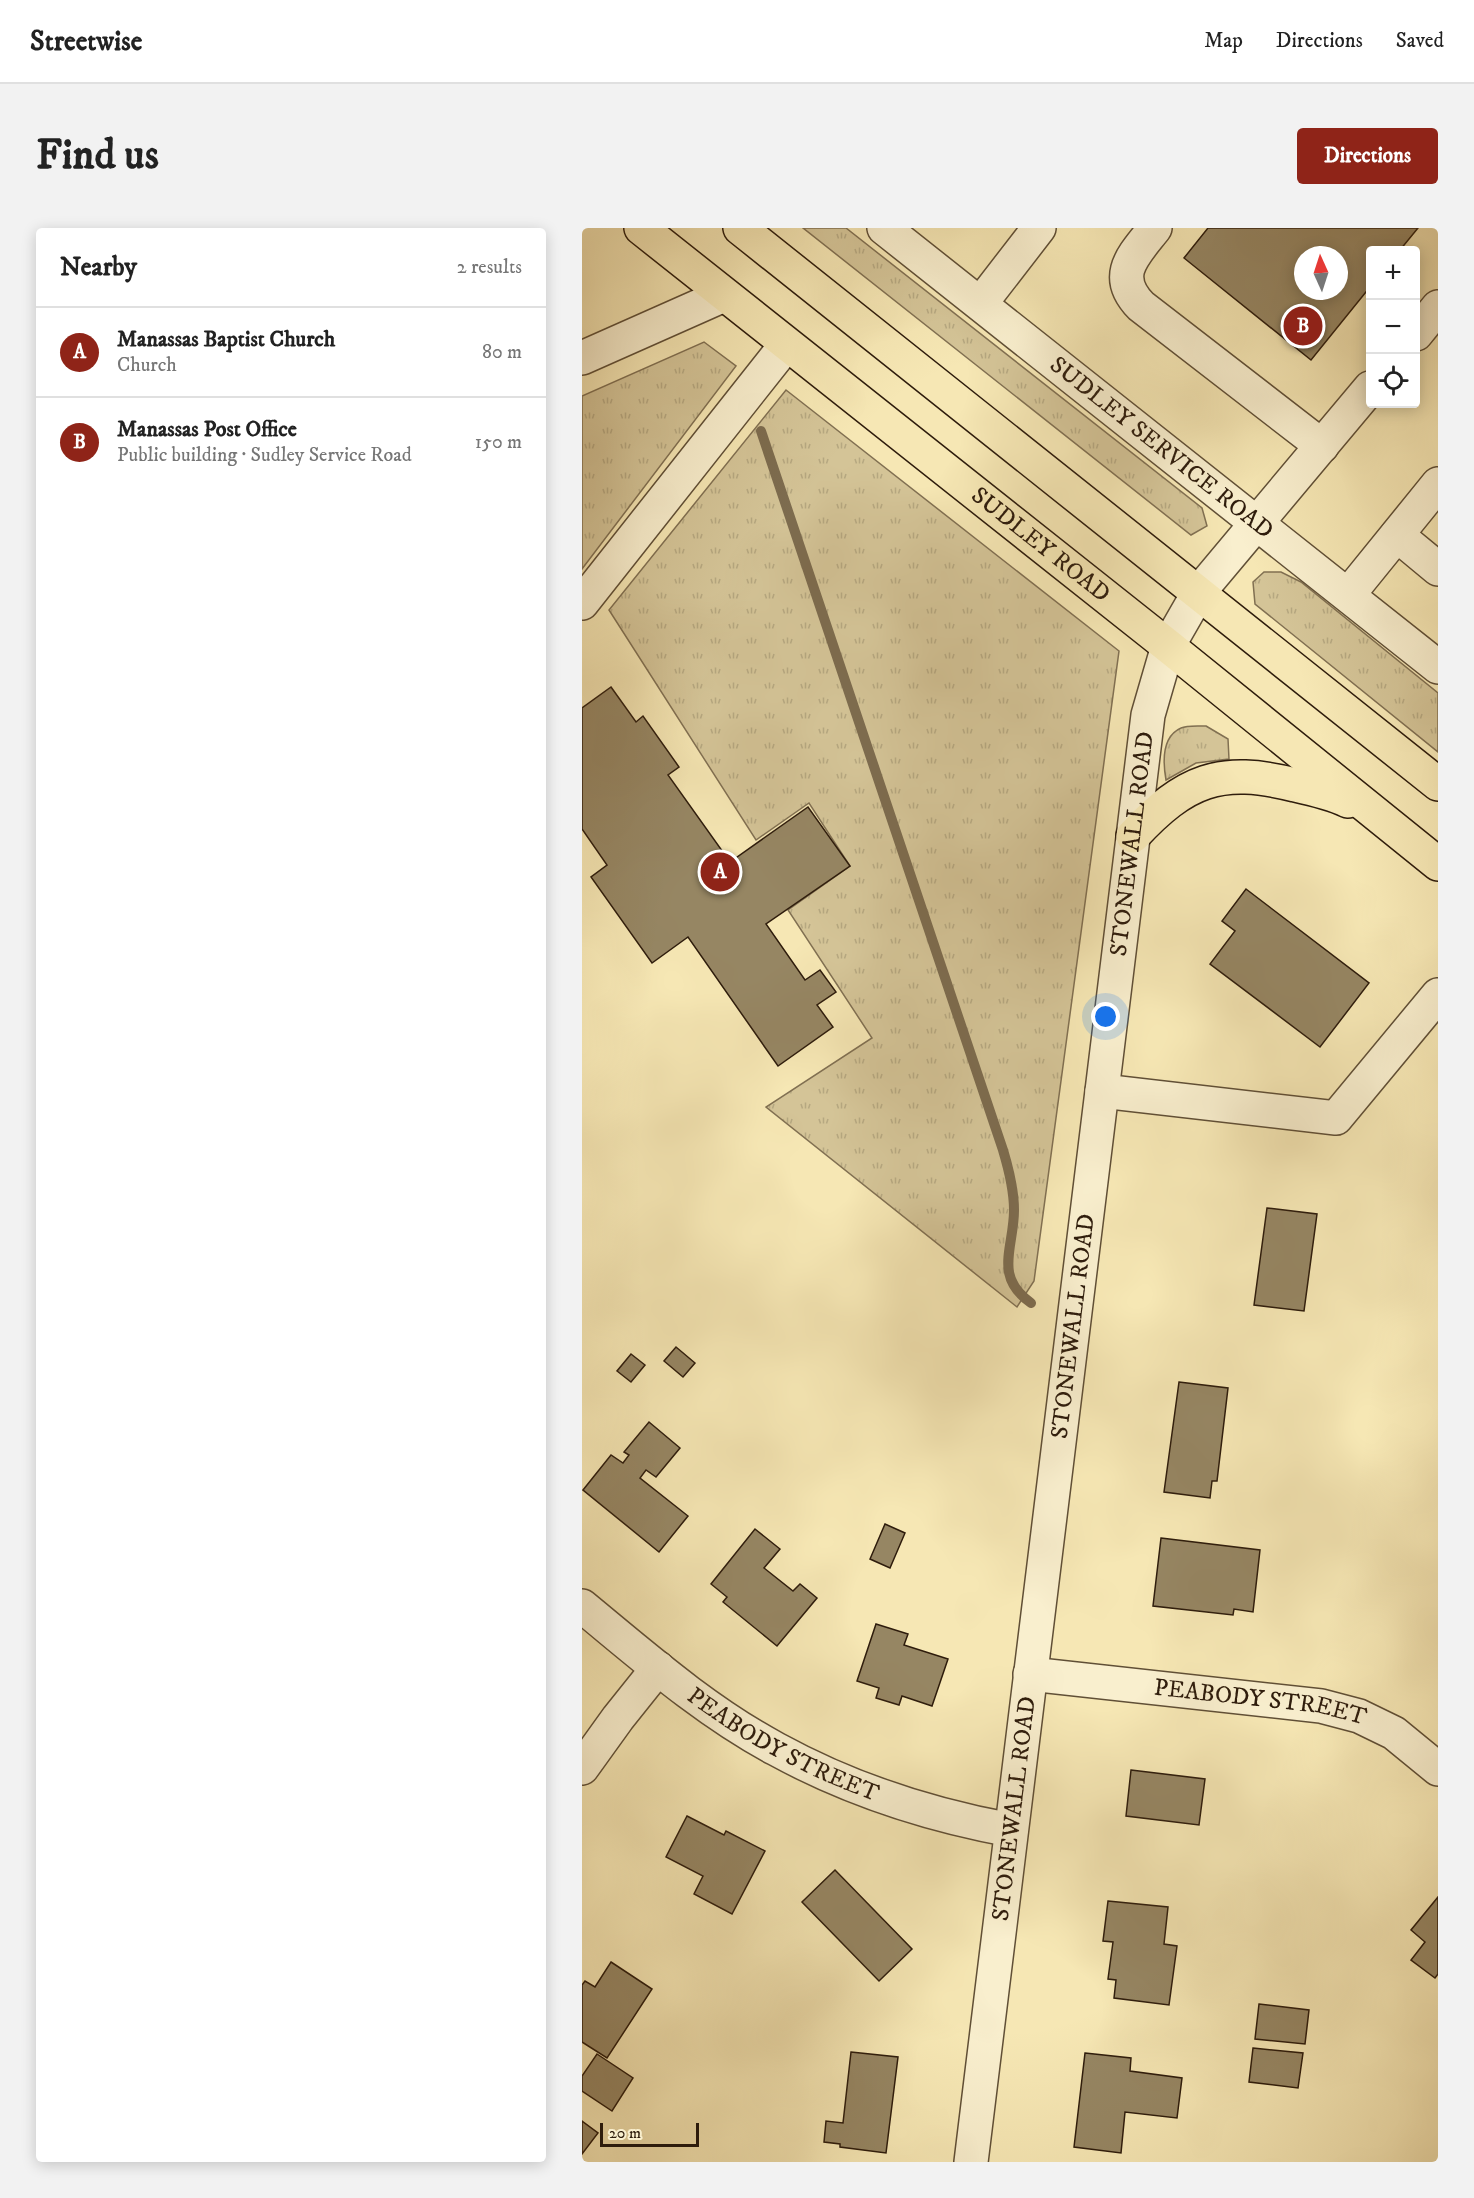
<!DOCTYPE html>
<meta charset="utf-8">
<style>
body{margin:0;font-family:"IM FELL DW Pica",serif;background:#f2f2f2;color:#222}
.controls{position:absolute;right:18px;top:18px;display:grid;overflow:hidden;border-radius:6px;box-shadow:0 3px 15px #0003}
.controls button{width:54px;height:54px;display:grid;place-items:center;padding:0;border:0;border-bottom:2px solid #e0e0e0;background:#fff;color:#222;font:30px sans-serif}
.compass{position:absolute;left:712px;top:18px;width:54px;height:54px;border-radius:50%;background:#fff;box-shadow:0 3px 15px #0003;rotate:357deg}
.scale{position:absolute;left:18px;bottom:15px;width:99px;box-sizing:border-box;padding-left:6px;border:3px solid #2e1c0c;border-top:0;font-size:16px;line-height:21px;white-space:nowrap;color:#2e1c0c;-webkit-text-stroke:4px #f9efce;paint-order:stroke}
.you{position:absolute;left:524px;top:789px;width:21px;height:21px;margin:-15px;border:4px solid #fff;border-radius:50%;background:#1a73e8;box-shadow:0 0 0 9px #1a73e833}
.badge{display:grid;place-items:center;width:39px;height:39px;border-radius:50%;background:#8f2418;color:#fff;font-size:20px;font-weight:700}
.pin{position:absolute;translate:-50% -50%;border:3px solid #fff;box-shadow:0 2px 6px #0006}
.list{margin:0;padding:0;list-style:none}
h2{display:flex;justify-content:space-between;align-items:center;height:78px;margin:0;padding:0 24px;font-size:26px}
h2 small{font-size:20px;font-weight:400;color:#767676}
.list li{display:grid;grid-template-columns:39px 1fr auto;gap:18px;align-items:center;box-sizing:border-box;height:90px;padding:0 24px;border-top:2px solid #e0e0e0}
.list b{display:block;font-size:22px;white-space:nowrap}
.list p{margin:0;font-size:20px;white-space:nowrap;color:#767676}
.list em{font-size:20px;font-style:normal;color:#767676}
.icon{flex:none;width:33px;height:33px;fill:none;stroke:currentColor;stroke-width:2;stroke-linecap:round;stroke-linejoin:round}
.map{position:relative;flex:none;width:856px;height:1934px;overflow:hidden;border-radius:6px}
header{display:flex;align-items:center;gap:36px;box-sizing:border-box;height:84px;padding:0 30px;background:#fff;border-bottom:2px solid #e0e0e0}
header strong{font-size:28px}
nav{display:flex;gap:33px;margin-inline-start:auto;font-size:21px}
.intro{display:flex;align-items:center;justify-content:space-between;box-sizing:border-box;height:144px;padding:0 36px}
h1{margin:0;font-size:42px}
.button{padding:15px 27px;border-radius:6px;background:#8f2418;color:#fff;font-size:21px;font-weight:700}
main{display:flex;gap:36px;padding:0 36px}
aside{flex:1;background:#fff;border-radius:6px;box-shadow:0 3px 15px #0003}
.map>svg:first-child{display:block}
.grass{fill:url(#grass-tufts);stroke:#817052;stroke-width:1.5}
.lines{fill:none;stroke-linecap:round;stroke-linejoin:round}
.stream{stroke:#7d6c4f;stroke-width:10}
.building{fill:#968663;stroke:#2e1c0c;stroke-width:1.5;fill-rule:evenodd}
.minor-casing{stroke:#604f36;stroke-width:36}
.major-casing{stroke:#2e1c0c;stroke-width:36}
.minor{stroke:#f9efce;stroke-width:33}
.major{stroke:#f6e7b4;stroke-width:33}
.labels{text-anchor:middle;dominant-baseline:central;stroke-width:6;stroke-linejoin:round;paint-order:stroke}
.street-label{font-size:24px;fill:#2e1c0c;stroke:#f9efce}
</style>
<header>
<strong>Streetwise</strong>
<nav><a>Map</a><a>Directions</a><a>Saved</a></nav>
</header>
<div class="intro"><h1>Find us</h1><a class="button">Directions</a></div>
<main>
<aside>
<h2>Nearby<small>2 results</small></h2>
<ul class="list">
<li><span class="badge">A</span><div><b>Manassas Baptist Church</b><p>Church</p></div><em>80 m</em></li>
<li><span class="badge">B</span><div><b>Manassas Post Office</b><p>Public building · Sudley Service Road</p></div><em>150 m</em></li>
</ul>
</aside>
<div class="map">
<svg width="856" height="1934" viewBox="0 0 856 1934">
<defs>
<pattern id="grass-tufts" width="24" height="20" patternUnits="userSpaceOnUse" patternTransform="scale(1.5)"><rect width="24" height="20" fill="#d4c497"/><path d="M3 7l-1-3M5 7V3M7 7l1-3M15 17l-1-3M17 17v-4M19 17l1-3" fill="none" stroke="#b6a881"/></pattern>
</defs>
<rect width="100%" height="100%" fill="#f6e7b4"/>
<filter id="stains"><feTurbulence type="fractalNoise" baseFrequency=".00333" numOctaves="4"/><feColorMatrix values="0 0 0 0 .2 0 0 0 0 .09 0 0 0 0 .02 0 0 0 .5 -.17"/></filter>
<radialGradient id="worn" r=".72"><stop offset=".6" stop-color="#630" stop-opacity="0"/><stop offset="1" stop-color="#630" stop-opacity=".3"/></radialGradient>
<g class="grass">
<path d="M221 0H264L620 280 625 298 609 307Z"/>
<path d="M122 114 154 138 0 341V168Z"/>
<path d="M204 162 537 423 452 1053 435 1079 184 879 290 810 206 682 268 638 227 575 174 612 27 382Z"/>
<path d="M682 344H699L719 354 856 465V524L673 376 671 354Z"/>
<path d="M624 498 646 511 647 531 614 535 584 552C581 535 579 509 599 500 605 497 617 498 624 498Z"/>
</g>
<g class="lines">
<path class="stream" d="M179 203 421 922C427 942 432 961 432 982 432 1020 411 1048 449 1075"/>
</g>
<g class="building">
<path d="M626 0H836L818 22H788V59L729 132 602 30ZM721 27H757V63H721Z"/>
<path d="M29 459 54 494 61 488 97 539 86 547 148 634 226 579 268 638 184 696 223 752 238 742 254 764 235 777 251 799 196 838 106 709 70 735 9 649 25 637 0 601V480Z"/>
<path d="M664 661 787 755 738 819 628 736 653 703 640 693Z"/>
<path d="M685 980 735 986 722 1083 672 1077Z"/>
<path d="M94 1119 113 1135 101 1149 82 1133Z"/>
<path d="M49 1126 63 1137 49 1154 35 1143Z"/>
<path d="M597 1154 646 1160 635 1253H630L628 1270 582 1264Z"/>
<path d="M67 1194 98 1220 74 1249 64 1242 58 1250 106 1288 77 1324 1 1262 29 1227 41 1235 47 1227 42 1224Z"/>
<path d="M303 1296 323 1305 308 1340 288 1331Z"/>
<path d="M173 1301 198 1321 182 1340 211 1363 218 1356 235 1370 195 1418 141 1374 145 1369 129 1356Z"/>
<path d="M579 1310 678 1322 671 1384 652 1381 651 1387 571 1378Z"/>
<path d="M294 1396 326 1406 322 1417 366 1431 350 1478 320 1468 317 1477 294 1470 297 1460 275 1453Z"/>
<path d="M549 1542 623 1551 617 1597 544 1588Z"/>
<path d="M105 1588 142 1607 144 1603 183 1623 150 1686 112 1666 121 1648 84 1629Z"/>
<path d="M253 1642 330 1721 297 1753 220 1674Z"/>
<path d="M856 1669V1746L853 1750 829 1732 843 1714 829 1702Z"/>
<path d="M526 1673 586 1679 582 1716 595 1718 587 1777 532 1770 534 1752 526 1751 531 1714 521 1713Z"/>
<path d="M29 1734 70 1761 25 1830 0 1814V1757L3 1753 13 1759Z"/>
<path d="M677 1776 727 1782 723 1816 673 1811Z"/>
<path d="M671 1820 721 1825 716 1860 667 1854Z"/>
<path d="M269 1824 316 1829 304 1925 258 1919V1916L242 1914 244 1893 261 1895Z"/>
<path d="M503 1825 549 1830 548 1843 600 1850 595 1890 543 1884 539 1925 492 1919Z"/>
<path d="M15 1826 51 1850 30 1883 0 1863V1848Z"/>
<path d="M0 1893 16 1905 0 1926Z"/>
</g>
<g class="lines">
<g class="minor-casing">
<g id="minor">
<path id="s1" d="M302 0 856 439"/>
<path d="M573 0C552 27 529 47 559 78L740 218"/>
<path d="M399 75 457 0"/>
<path d="M834 106 856 79"/>
<path d="M0 130 142 67"/>
<path d="M815 307 856 341"/>
<path d="M766 367 856 256"/>
<path d="M0 375 204 117"/>
<path d="M520 863 754 890 856 767"/>
<path id="s2" d="M0 1378C62 1429 123 1483 194 1521 267 1561 347 1587 429 1602"/>
<path id="s3" d="M448 1446 739 1478 777 1488 812 1505 856 1541"/>
<path d="M0 1540 36 1490 76 1440"/>
<path id="s4" d="M389 1934 566 487 586 418 617 364 788 160"/>
</g>
</g>
<g class="major-casing">
<g id="major">
<path id="s5" d="M59 0 586 418 856 636"/>
<path d="M158 0 856 556"/>
<path d="M551 608C603 552 638 538 713 557 731 561 749 565 766 573"/>
</g>
</g>
<use href="#minor" class="minor"/>
<use href="#major" class="major"/>
</g>
<g class="labels">
<g class="street-label">
<text stroke="none"><textPath href="#s1" startOffset="354">SUDLEY SERVICE ROAD</textPath></text>
<text stroke="none"><textPath href="#s5" startOffset="510">SUDLEY ROAD</textPath></text>
<text stroke="none"><textPath href="#s4" startOffset="1328">STONEWALL ROAD</textPath></text>
<text stroke="none"><textPath href="#s4" startOffset="842">STONEWALL ROAD</textPath></text>
<text stroke="none"><textPath href="#s3" startOffset="232">PEABODY STREET</textPath></text>
<text stroke="none"><textPath href="#s2" startOffset="246">PEABODY STREET</textPath></text>
<text stroke="none"><textPath href="#s4" startOffset="356">STONEWALL ROAD</textPath></text>
</g>
</g>
<rect width="100%" height="100%" filter="url(#stains)"/>
<rect width="100%" height="100%" fill="url(#worn)"/>
</svg>
<div class="controls">
<button>+</button>
<button>−</button>
<button><svg class="icon" aria-label="locate" viewBox="0 0 24 24"><circle cx="12" cy="12" r="6"/><path d="M12 2v4M12 18v4M2 12h4M18 12h4"/></svg></button>
</div>
<svg class="compass" viewBox="-18 -18 36 36"><path d="M0-13l5 13h-10z" fill="#e53935"/><path d="M0 13l5-13h-10z" fill="#767676"/></svg>
<div class="scale">20 m</div>
<div class="you"></div>
<div class="pin badge" style="left:138px;top:644px">A</div>
<div class="pin badge" style="left:721px;top:98px">B</div>
</div>
</main>
